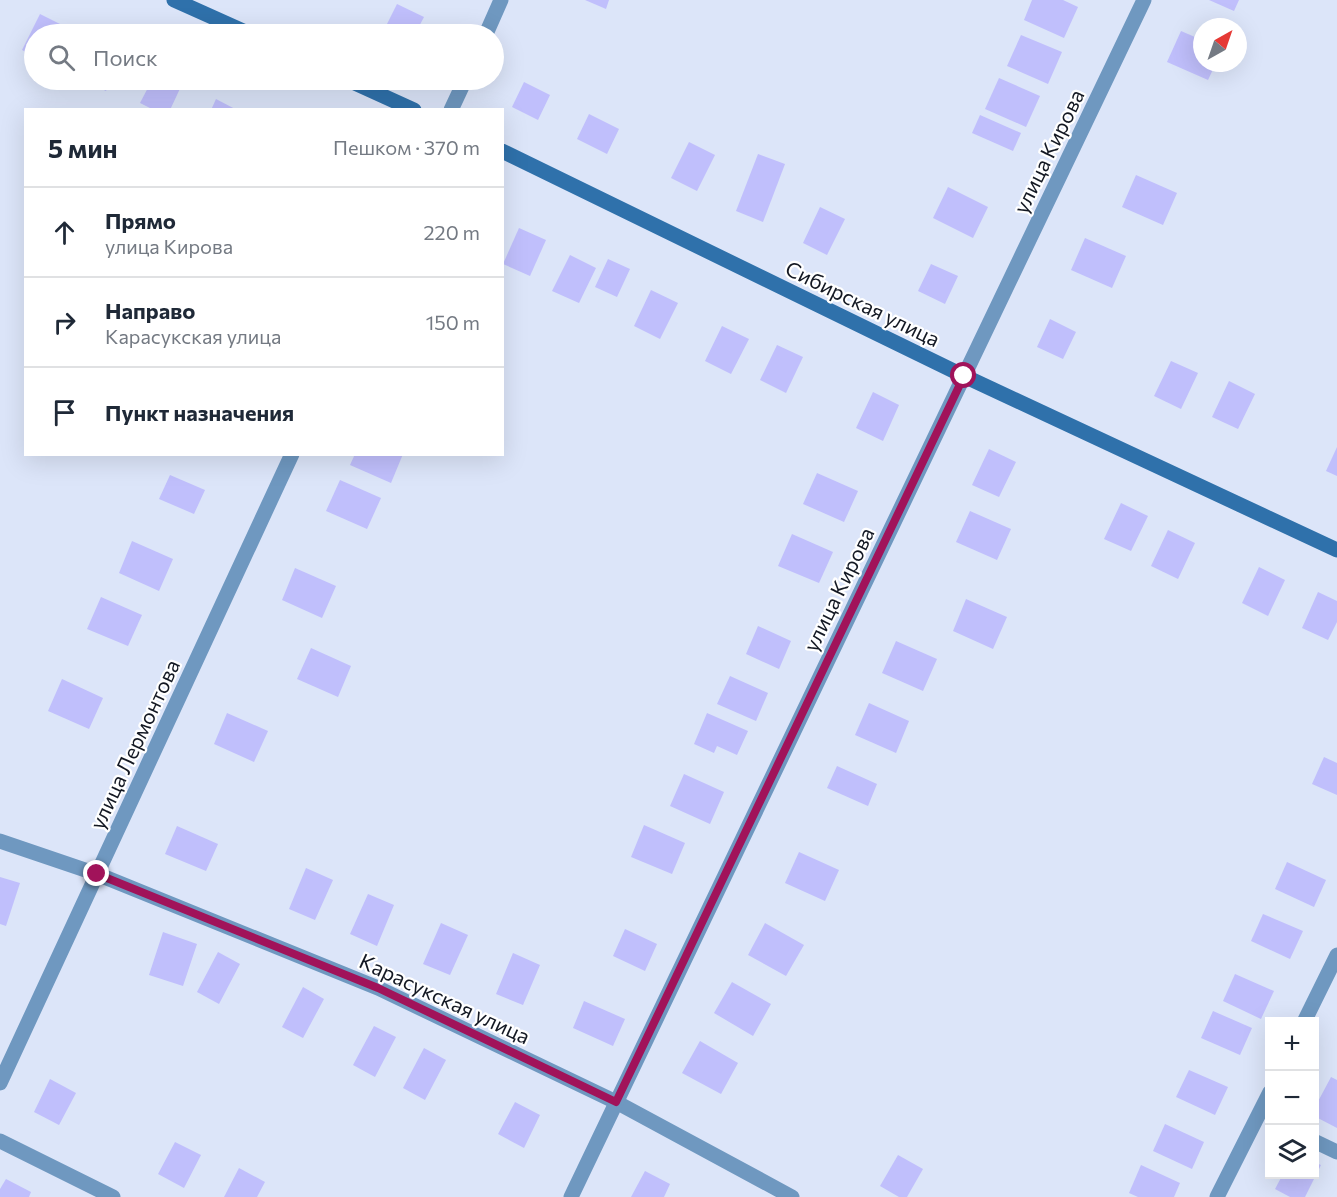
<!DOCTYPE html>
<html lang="ru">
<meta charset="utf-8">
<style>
body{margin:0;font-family:Commissioner,sans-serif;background:#f6f6f7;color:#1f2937}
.controls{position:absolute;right:18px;bottom:18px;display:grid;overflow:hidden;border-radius:0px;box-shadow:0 6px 24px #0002}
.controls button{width:54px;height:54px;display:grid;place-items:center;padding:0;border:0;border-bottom:2px solid #e0e1e3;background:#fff;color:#1f2937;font:30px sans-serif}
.compass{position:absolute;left:1193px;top:18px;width:54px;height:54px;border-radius:50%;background:#fff;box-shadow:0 6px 24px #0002;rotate:40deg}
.stop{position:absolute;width:18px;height:18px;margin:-14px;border:4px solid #a1135a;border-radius:50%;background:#fff}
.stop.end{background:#a1135a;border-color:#fff;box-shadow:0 2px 6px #0008}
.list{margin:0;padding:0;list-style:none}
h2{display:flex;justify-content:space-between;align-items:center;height:78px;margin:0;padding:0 24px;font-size:26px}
h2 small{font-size:20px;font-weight:400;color:#747a83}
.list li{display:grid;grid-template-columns:39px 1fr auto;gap:18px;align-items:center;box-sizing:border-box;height:90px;padding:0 24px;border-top:2px solid #e0e1e3}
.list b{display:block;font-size:22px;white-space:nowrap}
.list p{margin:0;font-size:20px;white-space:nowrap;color:#747a83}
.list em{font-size:20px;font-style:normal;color:#747a83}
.icon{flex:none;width:33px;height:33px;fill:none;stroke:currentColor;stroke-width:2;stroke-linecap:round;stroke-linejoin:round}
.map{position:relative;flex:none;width:1337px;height:1197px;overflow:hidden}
.search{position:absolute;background:#fff;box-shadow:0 6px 24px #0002;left:24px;top:24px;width:480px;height:66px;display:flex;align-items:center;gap:15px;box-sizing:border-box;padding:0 21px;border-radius:33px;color:#747a83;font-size:22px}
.panel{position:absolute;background:#fff;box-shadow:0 6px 24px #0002;left:24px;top:108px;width:480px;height:348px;border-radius:0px}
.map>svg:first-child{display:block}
.building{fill:#c0bffc}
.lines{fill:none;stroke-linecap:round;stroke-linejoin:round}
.street{stroke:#6f98c0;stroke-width:15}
.secondary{stroke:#2f71ab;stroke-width:15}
.route{stroke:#a1135a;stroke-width:8}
.labels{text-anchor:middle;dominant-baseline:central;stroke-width:4.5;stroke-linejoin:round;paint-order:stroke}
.street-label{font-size:21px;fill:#131823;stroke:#fff}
</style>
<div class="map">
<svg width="1337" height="1197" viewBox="0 0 1337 1197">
<rect width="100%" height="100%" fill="#dce5f9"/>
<g class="building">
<path d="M585 0H609L606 9Z"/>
<path d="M1032 0H1063L1078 7 1064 38 1024 20Z"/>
<path d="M1209 0H1239L1234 11Z"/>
<path d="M397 4 424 17 415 34H382Z"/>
<path d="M40 14 66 27 63 34H34V56L22 50Z"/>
<path d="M1181 31 1202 40V63H1216L1208 80 1167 62Z"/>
<path d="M1021 35 1062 52 1048 84 1007 66Z"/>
<path d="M999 78 1040 96 1026 127 985 109Z"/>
<path d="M82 80H111L106 91Z"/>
<path d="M152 80H184L170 110H154L140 103Z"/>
<path d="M524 82 550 95 538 120 512 107Z"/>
<path d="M216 99 237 110H211Z"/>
<path d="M589 114 619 129 607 154 577 139Z"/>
<path d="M980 115 1021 133 1013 151 972 133Z"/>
<path d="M689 142 715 155 697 191 671 178Z"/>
<path d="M758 154 785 164 763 222 736 211Z"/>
<path d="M1136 175 1177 193 1163 225 1122 207Z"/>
<path d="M948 187 988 207 973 238 933 218Z"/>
<path d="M820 207 845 219 827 255 803 243Z"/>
<path d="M519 228 546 240 530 276 503 264Z"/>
<path d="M1085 238 1126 256 1112 288 1071 270Z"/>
<path d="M570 255 596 268 579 303 552 291Z"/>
<path d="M608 259 630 269 617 297 595 287Z"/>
<path d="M931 264 958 276 945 304 918 291Z"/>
<path d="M651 290 678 303 660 339 634 326Z"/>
<path d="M1050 319 1076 332 1063 359 1037 347Z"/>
<path d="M722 326 749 339 731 374 705 361Z"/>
<path d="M777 345 803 357 786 393 760 380Z"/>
<path d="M1171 361 1198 373 1181 409 1154 396Z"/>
<path d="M1229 381 1255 394 1238 429 1212 417Z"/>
<path d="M873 392 899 405 883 441 856 428Z"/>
<path d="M1337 447V476L1326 471Z"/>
<path d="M989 449 1016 462 999 497 972 485Z"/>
<path d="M355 454H403L391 483 350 465Z"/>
<path d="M817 473 858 491 844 522 803 504Z"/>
<path d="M170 475 205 490 194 514 159 499Z"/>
<path d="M340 480 381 498 367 529 326 511Z"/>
<path d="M1121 503 1148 516 1131 551 1104 539Z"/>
<path d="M970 511 1011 529 997 560 956 542Z"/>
<path d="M1168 530 1195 543 1178 579 1151 566Z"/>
<path d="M792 534 833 552 819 583 778 566Z"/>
<path d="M132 541 173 559 159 591 119 573Z"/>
<path d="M1259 567 1285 580 1268 616 1242 603Z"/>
<path d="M295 568 336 586 322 618 282 600Z"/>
<path d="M1318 592 1337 601V622L1328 640 1302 628Z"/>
<path d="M101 597 142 615 128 646 87 629Z"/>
<path d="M966 599 1007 617 993 649 953 631Z"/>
<path d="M758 626 791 641 779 669 746 654Z"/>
<path d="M896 641 937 659 923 691 882 673Z"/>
<path d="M311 648 351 666 338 697 297 679Z"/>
<path d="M730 676 768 693 756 721 717 704Z"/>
<path d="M62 679 103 698 89 729 48 711Z"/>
<path d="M869 703 909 721 896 753 855 735Z"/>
<path d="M227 713 268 731 254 762 214 744Z"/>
<path d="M707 713 748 731 737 755 717 746 714 753 694 744Z"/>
<path d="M1324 757 1337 763V795L1312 784Z"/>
<path d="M837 766 877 784 868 806 827 788Z"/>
<path d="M684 774 724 792 710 824 670 806Z"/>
<path d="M644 825 685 843 672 874 631 857Z"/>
<path d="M177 826 218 844 206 871 165 854Z"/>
<path d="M799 852 839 870 825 901 785 883Z"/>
<path d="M1287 862 1326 880 1314 907 1275 889Z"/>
<path d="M306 868 333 880 315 920 289 909Z"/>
<path d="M0 877 20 883 6 926 0 924Z"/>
<path d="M368 894 394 905 377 946 350 934Z"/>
<path d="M1263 914 1303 931 1290 959 1251 941Z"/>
<path d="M441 923 468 935 450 975 423 964Z"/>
<path d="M765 923 804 945 786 976 748 955Z"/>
<path d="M625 929 657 944 645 971 613 956Z"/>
<path d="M163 932 197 944 183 986 149 975Z"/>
<path d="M218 952 240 964 219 1004 197 992Z"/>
<path d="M513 953 540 965 523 1005 496 994Z"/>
<path d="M1235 974 1274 991 1261 1019 1223 1001Z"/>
<path d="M732 982 771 1004 753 1036 714 1013Z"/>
<path d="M303 987 324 999 303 1038 282 1027Z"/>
<path d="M584 1001 625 1019 613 1046 573 1028Z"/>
<path d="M1213 1011 1252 1028 1240 1055 1201 1038Z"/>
<path d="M374 1026 396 1037 375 1077 353 1065Z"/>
<path d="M700 1041 738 1063 721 1094 682 1073Z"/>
<path d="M424 1048 446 1060 425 1100 403 1088Z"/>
<path d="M1189 1070 1228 1087 1215 1115 1176 1097Z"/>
<path d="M1331 1077 1337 1080V1128L1314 1116V1109Z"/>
<path d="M50 1079 76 1093 59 1125 34 1112Z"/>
<path d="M515 1102 540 1115 524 1148 498 1134Z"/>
<path d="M1165 1124 1204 1142 1192 1169 1153 1151Z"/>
<path d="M175 1142 201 1155 184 1188 158 1174Z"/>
<path d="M898 1155 923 1169 907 1197H899L880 1186Z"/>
<path d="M1314 1162 1321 1165 1305 1197H1290L1275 1189 1283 1174H1314Z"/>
<path d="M1141 1165 1180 1183 1174 1197H1138L1129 1193Z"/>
<path d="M239 1168 265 1182 257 1197H224Z"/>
<path d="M645 1171 670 1184 664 1197H631Z"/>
<path d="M6 1179 31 1192 29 1197H0V1189Z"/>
</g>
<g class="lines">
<g class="street">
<path d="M486 34 501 0"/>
<path d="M451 110 465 80"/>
<path d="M0 841 97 874 378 988 616 1102 792 1197"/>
<path d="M1304 1022 1337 955"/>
<path d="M0 1083 292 454"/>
<path d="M0 1141 113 1197"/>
<path d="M1314 1141 1337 1152"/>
<path d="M571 1197 1144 0"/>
<path d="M1217 1197 1270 1092"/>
</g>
<g class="secondary">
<path d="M174 0 250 34"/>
<path d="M348 80 414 110"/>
<path d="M502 151 964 376 1337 550"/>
</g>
</g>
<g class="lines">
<path class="route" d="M97 874 378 988 616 1102 964 376"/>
</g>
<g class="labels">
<g class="street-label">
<text transform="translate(1048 151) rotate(-64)">улица Кирова</text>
<text transform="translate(863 303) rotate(26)">Сибирская улица</text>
<text transform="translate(838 589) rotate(-64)">улица Кирова</text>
<text transform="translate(134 744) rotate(-65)">улица Лермонтова</text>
<text transform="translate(445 998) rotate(25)">Карасукская улица</text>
</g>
</g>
</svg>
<div class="controls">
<button>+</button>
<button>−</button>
<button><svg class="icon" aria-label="layers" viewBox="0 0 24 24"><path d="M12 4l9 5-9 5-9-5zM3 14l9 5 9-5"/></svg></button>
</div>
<svg class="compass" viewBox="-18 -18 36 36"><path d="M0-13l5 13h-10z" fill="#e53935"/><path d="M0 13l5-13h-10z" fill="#747a83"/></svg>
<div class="stop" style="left:964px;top:376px"></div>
<div class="stop end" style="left:97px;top:874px"></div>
<div class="search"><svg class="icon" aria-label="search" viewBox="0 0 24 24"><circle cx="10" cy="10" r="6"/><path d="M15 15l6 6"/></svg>Поиск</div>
<section class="panel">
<h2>5 мин<small>Пешком · 370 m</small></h2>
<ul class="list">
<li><svg class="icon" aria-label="ahead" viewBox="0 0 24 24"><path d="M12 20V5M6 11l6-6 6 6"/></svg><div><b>Прямо</b><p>улица Кирова</p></div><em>220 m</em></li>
<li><svg class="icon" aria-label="right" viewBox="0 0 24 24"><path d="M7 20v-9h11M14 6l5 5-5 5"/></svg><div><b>Направо</b><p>Карасукская улица</p></div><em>150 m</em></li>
<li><svg class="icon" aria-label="arrive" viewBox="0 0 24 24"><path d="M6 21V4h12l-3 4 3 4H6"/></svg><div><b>Пункт назначения</b></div></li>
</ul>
</section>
</div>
